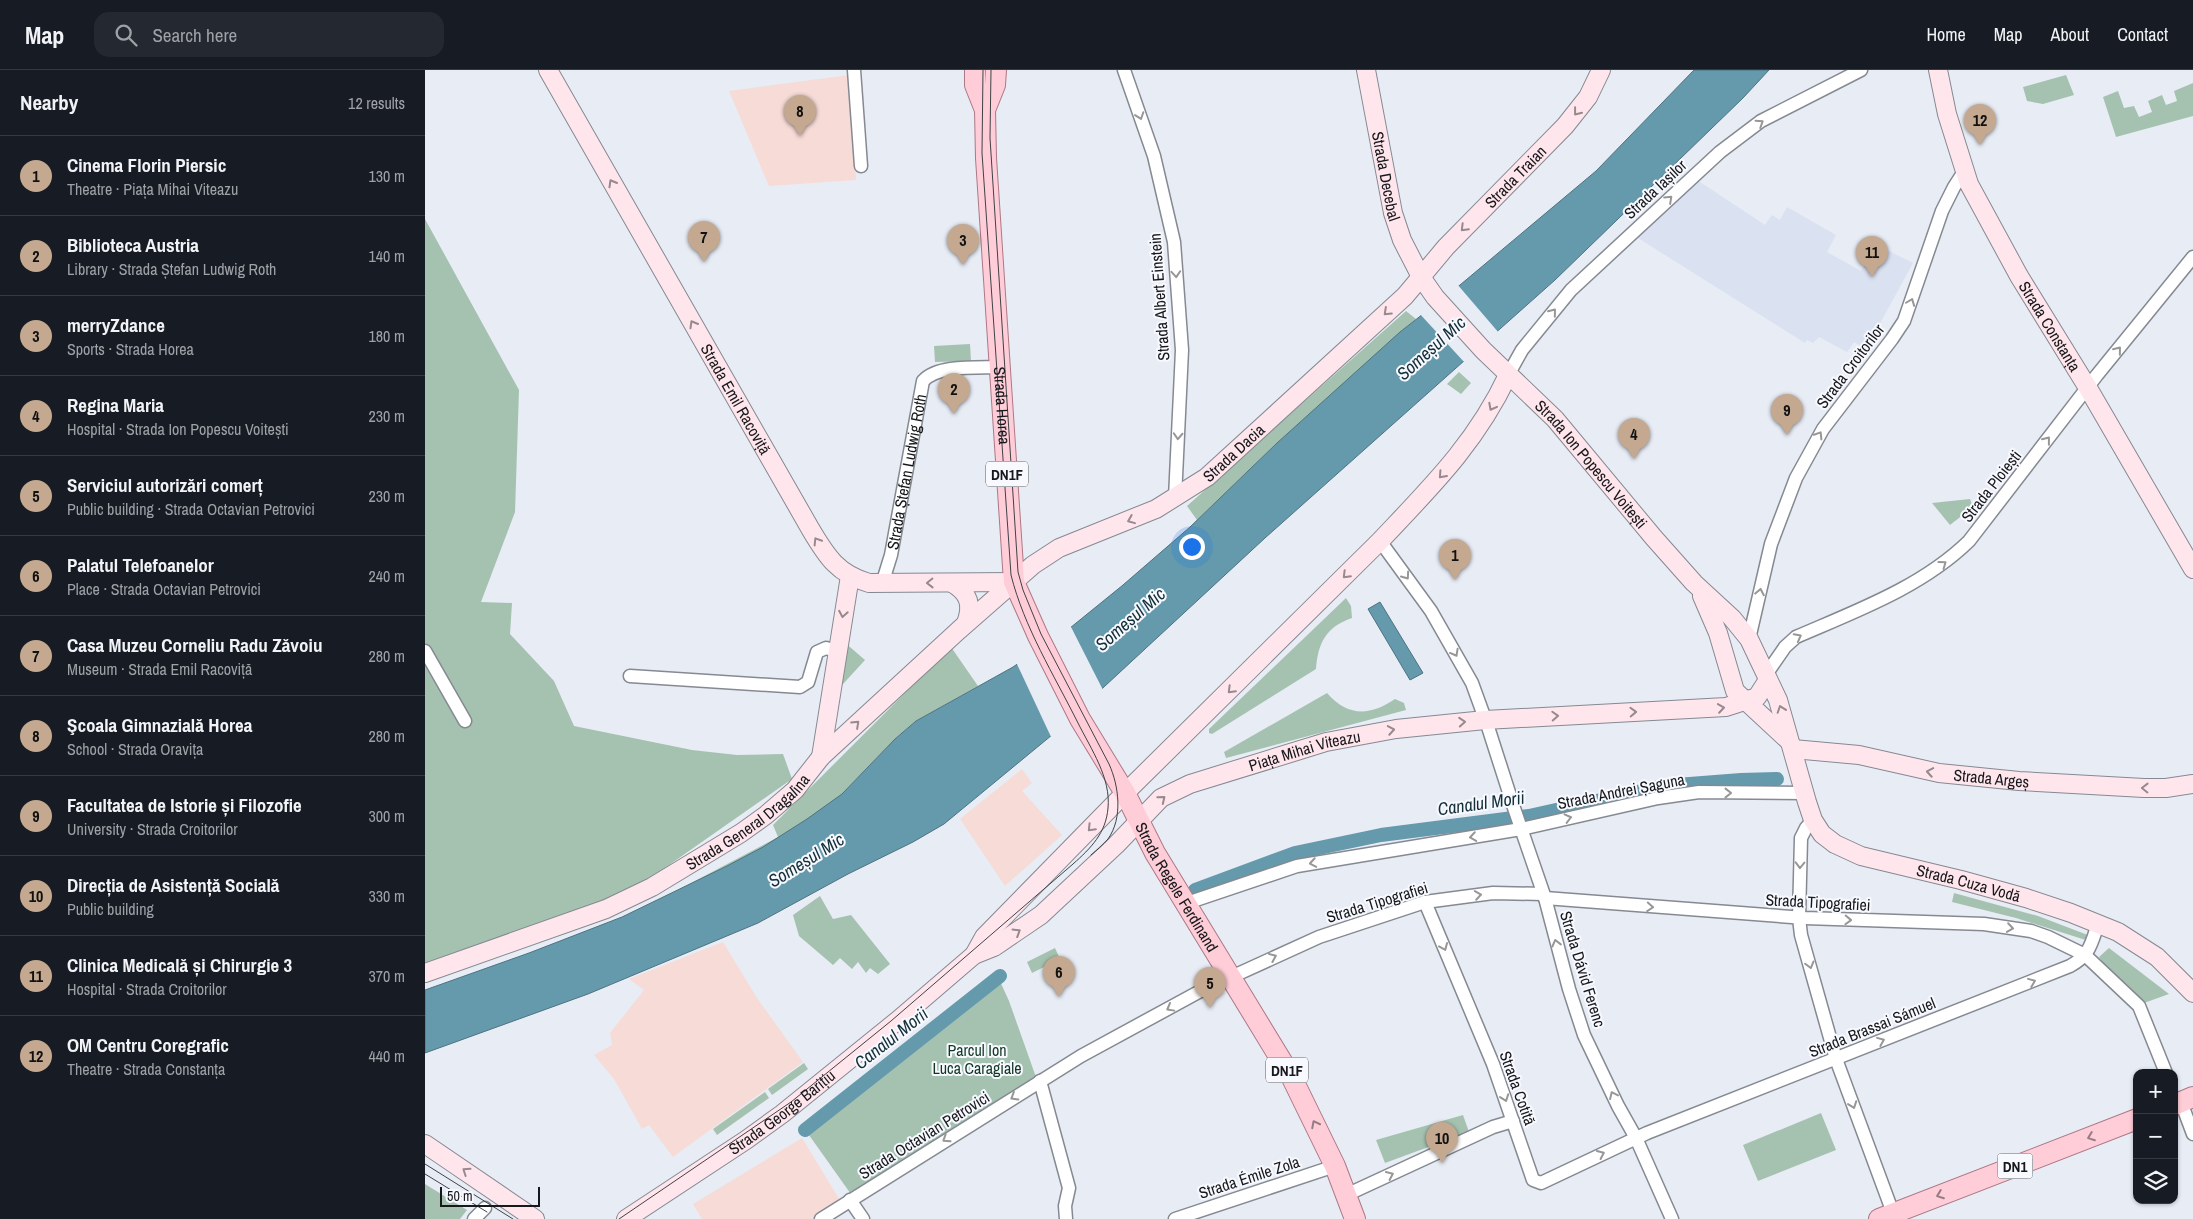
<!DOCTYPE html>
<meta charset="utf-8">
<style>
body{margin:0;font-family:"Archivo Narrow",sans-serif;background:#242831;color:#f1f3f6}
.controls{position:absolute;right:15px;bottom:15px;display:grid;overflow:hidden;border-radius:10px;box-shadow:0 1px 4px #0004}
.controls button{width:45px;height:45px;display:grid;place-items:center;padding:0;border:0;border-bottom:1px solid #363941;background:#171b24;color:#f1f3f6;font:25px sans-serif}
.scale{position:absolute;left:15px;bottom:12px;width:100px;box-sizing:border-box;padding-left:5px;border:2px solid #17181b;border-top:0;font-size:14px;line-height:18px;white-space:nowrap;color:#17181b;-webkit-text-stroke:4px #f7f9ff;paint-order:stroke}
.you{position:absolute;left:766px;top:476px;width:18px;height:18px;margin:-12px;border:4px solid #fff;border-radius:50%;background:#1a73e8;box-shadow:0 0 0 8px #1a73e833}
.badge{display:grid;place-items:center;width:32px;height:32px;border-radius:50%;background:#c4a990;color:#111;font-size:16px;font-weight:700}
.pin{position:absolute;translate:-50% -41px;filter:drop-shadow(0 1px 2px #0008)}
.pin::after{content:'';position:absolute;top:26px;width:18px;height:15px;background:inherit;clip-path:polygon(0 0,100% 0,50% 100%)}
.list{margin:0;padding:0;list-style:none}
h2{display:flex;justify-content:space-between;align-items:center;height:65px;margin:0;padding:0 20px;font-size:21px}
h2 small{font-size:16px;font-weight:400;color:#9ea1a6}
.list li{display:grid;grid-template-columns:32px 1fr auto;gap:15px;align-items:center;box-sizing:border-box;height:80px;padding:0 20px;border-top:1px solid #363941}
.list b{display:block;font-size:19px;white-space:nowrap}
.list p{margin:0;font-size:16px;white-space:nowrap;color:#9ea1a6}
.list em{font-size:16px;font-style:normal;color:#9ea1a6}
.icon{flex:none;width:28px;height:28px;fill:none;stroke:currentColor;stroke-width:2;stroke-linecap:round;stroke-linejoin:round}
.map{position:relative;flex:none;width:1768px;height:1149px;overflow:hidden}
header{display:flex;align-items:center;gap:30px;box-sizing:border-box;height:70px;padding:0 25px;background:#171b24;border-bottom:1px solid #363941}
header strong{font-size:24px}
nav{display:flex;gap:28px;margin-inline-start:auto;font-size:18px}
.search{width:350px;height:45px;background:#242831;display:flex;align-items:center;gap:12px;box-sizing:border-box;padding:0 18px;border-radius:15px;color:#9ea1a6;font-size:19px}
main{display:flex}
aside{flex:1;background:#171b24}
.map>svg:first-child{display:block}
.built{fill:#dae1f1}
.education{fill:#f6dbd7}
.green{fill:#a5c2b1}
.water{fill:#649aac;stroke:#4d7380}
.pier{fill:#e8ecf5}
.lines{fill:none;stroke-linecap:round;stroke-linejoin:round}
.canal{stroke:#649aac;stroke-width:14}
.street-casing{stroke:#858991;stroke-width:15}
.secondary-casing{stroke:#858991;stroke-width:20}
.primary-casing{stroke:#ad7885;stroke-width:22}
.street{stroke:#fff;stroke-width:12}
.secondary{stroke:#ffe6ec;stroke-width:18}
.primary{stroke:#fecdd8;stroke-width:20}
.tram{stroke:#404246;stroke-width:1}
.oneway{stroke:#97898e}
.oneway2{stroke:#979798}
.oneway3{stroke:#967c83}
.labels{text-anchor:middle;dominant-baseline:central;stroke-width:4;stroke-linejoin:round;paint-order:stroke}
.shield{fill:#f7f9ff;stroke:#5a5c5f;stroke-width:1}
.shield-label{font-size:15px;font-weight:bold;fill:#17181b}
.street-label{font-size:16px;fill:#17181b;stroke:#f7f9ff}
.park-label{font-size:16px;fill:#103724;stroke:#f7f9ff}
.water-label{font-size:18px;font-style:italic;fill:#132f38;stroke:#f7f9ff}
</style>
<header>
<strong>Map</strong>
<div class="search"><svg class="icon" aria-label="search" viewBox="0 0 24 24"><circle cx="10" cy="10" r="6"/><path d="M15 15l6 6"/></svg>Search here</div>
<nav><a>Home</a><a>Map</a><a>About</a><a>Contact</a></nav>
</header>
<main>
<aside>
<h2>Nearby<small>12 results</small></h2>
<ul class="list">
<li><span class="badge">1</span><div><b>Cinema Florin Piersic</b><p>Theatre · Piața Mihai Viteazu</p></div><em>130 m</em></li>
<li><span class="badge">2</span><div><b>Biblioteca Austria</b><p>Library · Strada Ștefan Ludwig Roth</p></div><em>140 m</em></li>
<li><span class="badge">3</span><div><b>merryZdance</b><p>Sports · Strada Horea</p></div><em>180 m</em></li>
<li><span class="badge">4</span><div><b>Regina Maria</b><p>Hospital · Strada Ion Popescu Voitești</p></div><em>230 m</em></li>
<li><span class="badge">5</span><div><b>Serviciul autorizări comerț</b><p>Public building · Strada Octavian Petrovici</p></div><em>230 m</em></li>
<li><span class="badge">6</span><div><b>Palatul Telefoanelor</b><p>Place · Strada Octavian Petrovici</p></div><em>240 m</em></li>
<li><span class="badge">7</span><div><b>Casa Muzeu Corneliu Radu Zăvoiu</b><p>Museum · Strada Emil Racoviță</p></div><em>280 m</em></li>
<li><span class="badge">8</span><div><b>Şcoala Gimnazială Horea</b><p>School · Strada Oravița</p></div><em>280 m</em></li>
<li><span class="badge">9</span><div><b>Facultatea de Istorie și Filozofie</b><p>University · Strada Croitorilor</p></div><em>300 m</em></li>
<li><span class="badge">10</span><div><b>Direcția de Asistență Socială</b><p>Public building</p></div><em>330 m</em></li>
<li><span class="badge">11</span><div><b>Clinica Medicală și Chirurgie 3</b><p>Hospital · Strada Croitorilor</p></div><em>370 m</em></li>
<li><span class="badge">12</span><div><b>OM Centru Coregrafic</b><p>Theatre · Strada Constanța</p></div><em>440 m</em></li>
</ul>
</aside>
<div class="map">
<svg width="1768" height="1149" viewBox="0 0 1768 1149">
<rect width="100%" height="100%" fill="#e8ecf5"/>
<path class="built" d="M1272 110 1340 155 1347 145 1355 150 1362 137 1411 165 1402 182 1436 201 1450 177 1454 179 1456 177 1488 193 1441 279 1429 272 1422 282 1394 267 1388 273 1382 270 1380 273 1213 168Z"/>
<g class="education">
<path d="M424 5 431 110 344 116 304 21Z"/>
<path d="M597 699 607 713 597 721 637 765 580 816 535 749Z"/>
<path d="M298 872 332 928 378 992 248 1087 224 1055 217 1059 189 1009 169 985 187 975 185 963 219 920 204 909Z"/>
<path d="M377 1068 416 1132 387 1149H277L268 1134Z"/>
</g>
<g class="green">
<path d="M1641 5 1649 25 1618 34 1602 31 1598 17Z"/>
<path d="M1768 13V46L1691 67 1678 27 1693 21 1699 38 1709 36 1714 47 1727 42 1723 31 1737 25 1741 35 1752 31 1749 21Z"/>
<path d="M0 149 94 320 90 442 56 532 87 533 85 564 129 611 149 656 267 680 312 685 358 684 367 709 234 802 195 825 0 894Z"/>
<path d="M981 241 991 249 852 373 772 450 762 436Z"/>
<path d="M545 274 546 291 510 292 509 276Z"/>
<path d="M1034 302 1046 313 1036 324 1022 314Z"/>
<path d="M1545 429 1548 437 1525 455 1507 433Z"/>
<path d="M921 528 926 536 927 548C901 557 893 573 891 599L787 664 784 663V659Z"/>
<path d="M418 571 440 590 408 625Z"/>
<path d="M526 577 553 616 491 651 470 669 417 724 419 739 249 822 353 767 348 755Z"/>
<path d="M902 623C923 647 945 646 970 629L979 633 981 640 801 688 799 682Z"/>
<path d="M1529 823 1613 846 1668 867 1667 872 1591 848 1527 832Z"/>
<path d="M395 826 408 849 426 845 465 894 453 904 445 898 441 903 433 892 427 899 415 888 408 895 374 866 368 845Z"/>
<path d="M630 878 635 889 607 903 602 892Z"/>
<path d="M1684 878 1744 924 1719 933 1685 902 1674 887Z"/>
<path d="M574 909 584 931 612 1010 428 1127 379 1058Z"/>
<path d="M379 993 383 999 347 1025 343 1019Z"/>
<path d="M340 1022 344 1028 292 1065 288 1059Z"/>
<path d="M1396 1043 1411 1080 1333 1111 1318 1075Z"/>
<path d="M1038 1045 1044 1062 960 1093 951 1070Z"/>
<path d="M0 1114 42 1140 35 1149H0Z"/>
</g>
<g class="water">
<path d="M1269 0H1344L1318 28 1130 210 840 468 627 665 519 754 488 772 423 804 333 853 163 924 0 983V920L104 883 197 847 302 796 338 777 382 749 417 724 470 669 491 651 588 597 645 558 698 515 765 457 852 373 975 262 1035 215 1171 101Z"/>
<path d="M955 532 998 603 985 610 943 539Z"/>
</g>
<g class="pier">
<path d="M1032 214 1074 263 1040 293 994 243Z"/>
<path d="M645 555 679 622 627 669 591 592Z"/>
</g>
<g class="lines">
<g class="canal">
<path d="M770 820 870 783 956 765 1104 746 1239 716 1316 710 1352 709"/>
<path d="M380 1060 575 906"/>
</g>
<g class="street-casing">
<g id="street">
<path d="M429 0 436 96"/>
<path d="M699 0 729 86 749 172 757 280 750 428"/>
<path d="M1083 305 1097 280 1146 220 1295 82 1336 51 1436 0"/>
<path d="M955 471 1006 541 1047 613 1063 657 1089 738 1120 828 1144 919 1159 965 1193 1036 1211 1068 1247 1149"/>
<path id="s1" d="M457 514 466 485 498 311C513 294 554 298 576 297"/>
<path d="M1324 569 1346 474 1371 408 1398 359 1467 269 1479 251 1517 141 1529 117 1540 100"/>
<path d="M0 581 40 651"/>
<path d="M1342 603 1360 577 1371 567C1431 541 1497 517 1544 471L1672 305 1768 187"/>
<path d="M205 606 375 617 383 612 392 582 401 578 411 581"/>
<path d="M1388 750 1381 758 1376 768 1374 848 1376 865 1411 989 1468 1143"/>
<path d="M1120 828 1380 848 1559 854 1606 861 1623 867 1660 885 1714 936 1741 1003"/>
<path d="M1000 832 1068 994 1108 1110 1116 1113 1222 1063 1645 896C1665 885 1666 874 1673 854"/>
<path d="M759 834 872 796 1096 759 1233 728 1274 722 1380 723"/>
<path d="M804 908 894 867 1000 832 1068 823 1118 824"/>
<path d="M615 1011 644 1118 640 1136 641 1149"/>
<path d="M1756 1032 1768 1064"/>
<path d="M921 1125 1068 1057 1088 1051"/>
<path d="M425 1130 438 1149"/>
<path d="M49 1149 60 1138"/>
<path d="M396 1149 656 986 803 906"/>
<path d="M750 1149 910 1096"/>
</g>
</g>
<g class="secondary-casing">
<g id="secondary">
<path id="s2" d="M123 0 386 460C402 487 413 504 444 513L589 512"/>
<path id="s3" d="M941 0 968 143 977 170 996 207 1010 227 1058 280 1130 349 1229 468 1269 513 1307 548 1324 569 1353 630 1382 732 1388 750 1397 764 1410 774 1436 786 1536 810 1601 828 1646 843 1693 862 1732 887 1768 923"/>
<path id="s4" d="M1513 0 1522 44 1544 114 1594 206 1663 318 1768 499"/>
<path d="M527 513C544 523 548 535 541 553"/>
<path d="M1277 526 1293 563 1310 621 1364 671"/>
<path id="s5" d="M1368 679 1434 685 1514 703 1594 711 1719 718H1741L1768 714"/>
<path d="M396 687 425 506"/>
<path d="M549 885 559 867 700 723 955 471C1006 417 1051 373 1083 305"/>
<path id="s6" d="M0 903 181 839 227 817 316 763 341 745 370 720 396 687 534 560 608 495 634 478 731 439 782 407 980 226 1021 177 1140 56 1163 27 1176 0"/>
<path d="M0 1074 110 1149"/>
<path id="s7" d="M201 1149 321 1070 357 1044 472 951 549 885 569 877 616 845 691 775 736 728 765 714 901 672 971 659 1060 650 1301 637 1332 627 1343 610"/>
</g>
</g>
<g class="primary-casing">
<g id="primary">
<path id="s8" d="M550 0V15L560 40 561 88 589 512 613 566 655 649 700 723 730 783 867 1008 910 1096 930 1149"/>
<path d="M560 40 570 15 571 0"/>
<path d="M1749 1035 1768 1027"/>
<path d="M1454 1149 1712 1049"/>
</g>
</g>
<use href="#street" class="street"/>
<use href="#secondary" class="secondary"/>
<use href="#primary" class="primary"/>
<g class="tram">
<path d="M566 0 565 68 593 502 598 520 616 564 684 694C694 716 698 748 683 769 678 775 672 780 666 785"/>
<path d="M0 1094 88 1149"/>
<path d="M0 1104 62 1142"/>
<path d="M194 1149 366 1032 466 951 648 794C666 778 681 763 683 738 686 708 666 679 653 653 629 605 599 557 586 505L557 83 558 0"/>
</g>
</g>
<defs><path id="oneway-chevron" d="M-2-3.5L2.5 0L-2 3.5" fill="none" stroke-width="1.6" stroke-linecap="round" stroke-linejoin="round" transform="scale(1.25)"/></defs>
<g class="oneway">
<use href="#oneway-chevron" transform="translate(1152 42) rotate(128)"/>
<use href="#oneway-chevron" transform="translate(187 113) rotate(-120)"/>
<use href="#oneway-chevron" transform="translate(1039 158) rotate(135)"/>
<use href="#oneway-chevron" transform="translate(962 242) rotate(137)"/>
<use href="#oneway-chevron" transform="translate(268 254) rotate(-120)"/>
<use href="#oneway-chevron" transform="translate(1067 337) rotate(118)"/>
<use href="#oneway-chevron" transform="translate(1017 405) rotate(132)"/>
<use href="#oneway-chevron" transform="translate(706 450) rotate(158)"/>
<use href="#oneway-chevron" transform="translate(392 471) rotate(-122)"/>
<use href="#oneway-chevron" transform="translate(921 505) rotate(135)"/>
<use href="#oneway-chevron" transform="translate(505 513) rotate(179)"/>
<use href="#oneway-chevron" transform="translate(418 544) rotate(100)"/>
<use href="#oneway-chevron" transform="translate(806 620) rotate(135)"/>
<use href="#oneway-chevron" transform="translate(1296 638) rotate(-8)"/>
<use href="#oneway-chevron" transform="translate(1356 639) rotate(-109)"/>
<use href="#oneway-chevron" transform="translate(1208 642) rotate(-2)"/>
<use href="#oneway-chevron" transform="translate(1130 646) rotate(-3)"/>
<use href="#oneway-chevron" transform="translate(1037 652) rotate(-4)"/>
<use href="#oneway-chevron" transform="translate(431 654) rotate(-43)"/>
<use href="#oneway-chevron" transform="translate(966 660) rotate(-10)"/>
<use href="#oneway-chevron" transform="translate(1505 702) rotate(-170)"/>
<use href="#oneway-chevron" transform="translate(1720 718) rotate(-179)"/>
<use href="#oneway-chevron" transform="translate(737 729) rotate(-39)"/>
<use href="#oneway-chevron" transform="translate(666 758) rotate(134)"/>
<use href="#oneway-chevron" transform="translate(592 862) rotate(-32)"/>
<use href="#oneway-chevron" transform="translate(41 1101) rotate(-146)"/>
</g>
<g class="oneway2">
<use href="#oneway-chevron" transform="translate(715 46) rotate(71)"/>
<use href="#oneway-chevron" transform="translate(1335 53) rotate(-33)"/>
<use href="#oneway-chevron" transform="translate(1244 129) rotate(-43)"/>
<use href="#oneway-chevron" transform="translate(751 204) rotate(86)"/>
<use href="#oneway-chevron" transform="translate(1486 232) rotate(-69)"/>
<use href="#oneway-chevron" transform="translate(1128 242) rotate(-51)"/>
<use href="#oneway-chevron" transform="translate(1693 280) rotate(-51)"/>
<use href="#oneway-chevron" transform="translate(1394 365) rotate(-58)"/>
<use href="#oneway-chevron" transform="translate(753 366) rotate(93)"/>
<use href="#oneway-chevron" transform="translate(1622 370) rotate(-52)"/>
<use href="#oneway-chevron" transform="translate(1518 494) rotate(-36)"/>
<use href="#oneway-chevron" transform="translate(981 506) rotate(55)"/>
<use href="#oneway-chevron" transform="translate(1335 522) rotate(-79)"/>
<use href="#oneway-chevron" transform="translate(1373 567) rotate(-28)"/>
<use href="#oneway-chevron" transform="translate(1030 583) rotate(61)"/>
<use href="#oneway-chevron" transform="translate(1303 723)"/>
<use href="#oneway-chevron" transform="translate(1143 748) rotate(-14)"/>
<use href="#oneway-chevron" transform="translate(1048 767) rotate(171)"/>
<use href="#oneway-chevron" transform="translate(888 793) rotate(170)"/>
<use href="#oneway-chevron" transform="translate(1375 795) rotate(91)"/>
<use href="#oneway-chevron" transform="translate(1053 825) rotate(-9)"/>
<use href="#oneway-chevron" transform="translate(1225 837) rotate(4)"/>
<use href="#oneway-chevron" transform="translate(1423 850) rotate(2)"/>
<use href="#oneway-chevron" transform="translate(1585 858) rotate(8)"/>
<use href="#oneway-chevron" transform="translate(1131 873) rotate(-104)"/>
<use href="#oneway-chevron" transform="translate(1019 877) rotate(67)"/>
<use href="#oneway-chevron" transform="translate(848 887) rotate(-23)"/>
<use href="#oneway-chevron" transform="translate(1385 895) rotate(75)"/>
<use href="#oneway-chevron" transform="translate(1607 912) rotate(-22)"/>
<use href="#oneway-chevron" transform="translate(745 938) rotate(151)"/>
<use href="#oneway-chevron" transform="translate(1456 971) rotate(-22)"/>
<use href="#oneway-chevron" transform="translate(1188 1025) rotate(-115)"/>
<use href="#oneway-chevron" transform="translate(589 1027) rotate(149)"/>
<use href="#oneway-chevron" transform="translate(1080 1028) rotate(70)"/>
<use href="#oneway-chevron" transform="translate(1428 1035) rotate(70)"/>
<use href="#oneway-chevron" transform="translate(521 1069) rotate(147)"/>
<use href="#oneway-chevron" transform="translate(1176 1084) rotate(-25)"/>
<use href="#oneway-chevron" transform="translate(965 1105) rotate(-25)"/>
</g>
<g class="oneway3">
<use href="#oneway-chevron" transform="translate(890 1054) rotate(-117)"/>
<use href="#oneway-chevron" transform="translate(1666 1067) rotate(159)"/>
<use href="#oneway-chevron" transform="translate(1515 1125) rotate(159)"/>
</g>
<g class="labels">
<g class="shield">
<rect x="561" y="391.5" width="42" height="25" rx="4"/>
<rect x="841" y="987.5" width="42" height="25" rx="4"/>
<rect x="1572.5" y="1083.5" width="35" height="25" rx="4"/>
</g>
<g class="shield-label">
<text x="582" y="404">DN1F</text>
<text x="862" y="1000">DN1F</text>
<text x="1590" y="1096">DN1</text>
</g>
<g class="street-label">
<text stroke="none"><textPath href="#s3" startOffset="108">Strada Decebal</textPath></text>
<text stroke="none"><textPath href="#s6" startOffset="1371">Strada Traian</textPath></text>
<text transform="translate(1230 119) rotate(-43)">Strada Iașilor</text>
<text transform="translate(734 227) rotate(-94)">Strada Albert Einstein</text>
<text stroke="none"><textPath href="#s4" startOffset="282">Strada Constanța</textPath></text>
<text transform="translate(1425 296) rotate(-53)">Strada Croitorilor</text>
<text stroke="none"><textPath href="#s2" startOffset="379">Strada Emil Racoviță</textPath></text>
<text stroke="none"><textPath href="#s8" startOffset="338">Strada Horea</textPath></text>
<text stroke="none"><textPath href="#s6" startOffset="976">Strada Dacia</textPath></text>
<text stroke="none"><textPath href="#s3" startOffset="469">Strada Ion Popescu Voitești</textPath></text>
<text stroke="none"><textPath href="#s1" startOffset="115">Strada Ștefan Ludwig Roth</textPath></text>
<text transform="translate(1566 416) rotate(-52)">Strada Ploiești</text>
<text stroke="none"><textPath href="#s7" startOffset="835">Piața Mihai Viteazu</textPath></text>
<text stroke="none"><textPath href="#s5" startOffset="201">Strada Argeș</textPath></text>
<text transform="translate(1196 721) rotate(-11)">Strada Andrei Șaguna</text>
<text stroke="none"><textPath href="#s6" startOffset="359">Strada General Dragalina</textPath></text>
<text stroke="none"><textPath href="#s3" startOffset="1070">Strada Cuza Vodă</textPath></text>
<text stroke="none"><textPath href="#s8" startOffset="861">Strada Regele Ferdinand</textPath></text>
<text transform="translate(952 832) rotate(-17)">Strada Tipografiei</text>
<text transform="translate(1393 832) rotate(3)">Strada Tipografiei</text>
<text transform="translate(1158 899) rotate(73)">Strada Dávid Ferenc</text>
<text transform="translate(1447 957) rotate(-22)">Strada Brassai Sámuel</text>
<text transform="translate(1093 1018) rotate(70)">Strada Cotită</text>
<text stroke="none"><textPath href="#s7" startOffset="189">Strada George Barițiu</textPath></text>
<text transform="translate(499 1065) rotate(-32)">Strada Octavian Petrovici</text>
<text transform="translate(824 1107) rotate(-18)">Strada Émile Zola</text>
</g>
<g class="park-label">
<text x="552" y="980">Parcul Ion<tspan x="552" dy="18">Luca Caragiale</tspan></text>
</g>
<g class="water-label">
<text transform="translate(1006 278) rotate(-42)">Someșul Mic</text>
<text transform="translate(705 549) rotate(-41)">Someșul Mic</text>
<text transform="translate(1056 733) rotate(-8)">Canalul Morii</text>
<text transform="translate(381 790) rotate(-32)">Someșul Mic</text>
<text transform="translate(466 968) rotate(-38)">Canalul Morii</text>
</g>
</g>
</svg>
<div class="controls">
<button>+</button>
<button>−</button>
<button><svg class="icon" aria-label="layers" viewBox="0 0 24 24"><path d="M12 4l9 5-9 5-9-5zM3 14l9 5 9-5"/></svg></button>
</div>
<div class="scale">50 m</div>
<div class="you"></div>
<div class="pin badge" style="left:1030px;top:510px">1</div>
<div class="pin badge" style="left:529px;top:344px">2</div>
<div class="pin badge" style="left:538px;top:195px">3</div>
<div class="pin badge" style="left:1209px;top:389px">4</div>
<div class="pin badge" style="left:785px;top:938px">5</div>
<div class="pin badge" style="left:634px;top:927px">6</div>
<div class="pin badge" style="left:279px;top:192px">7</div>
<div class="pin badge" style="left:375px;top:66px">8</div>
<div class="pin badge" style="left:1362px;top:365px">9</div>
<div class="pin badge" style="left:1017px;top:1093px">10</div>
<div class="pin badge" style="left:1447px;top:207px">11</div>
<div class="pin badge" style="left:1555px;top:75px">12</div>
</div>
</main>
